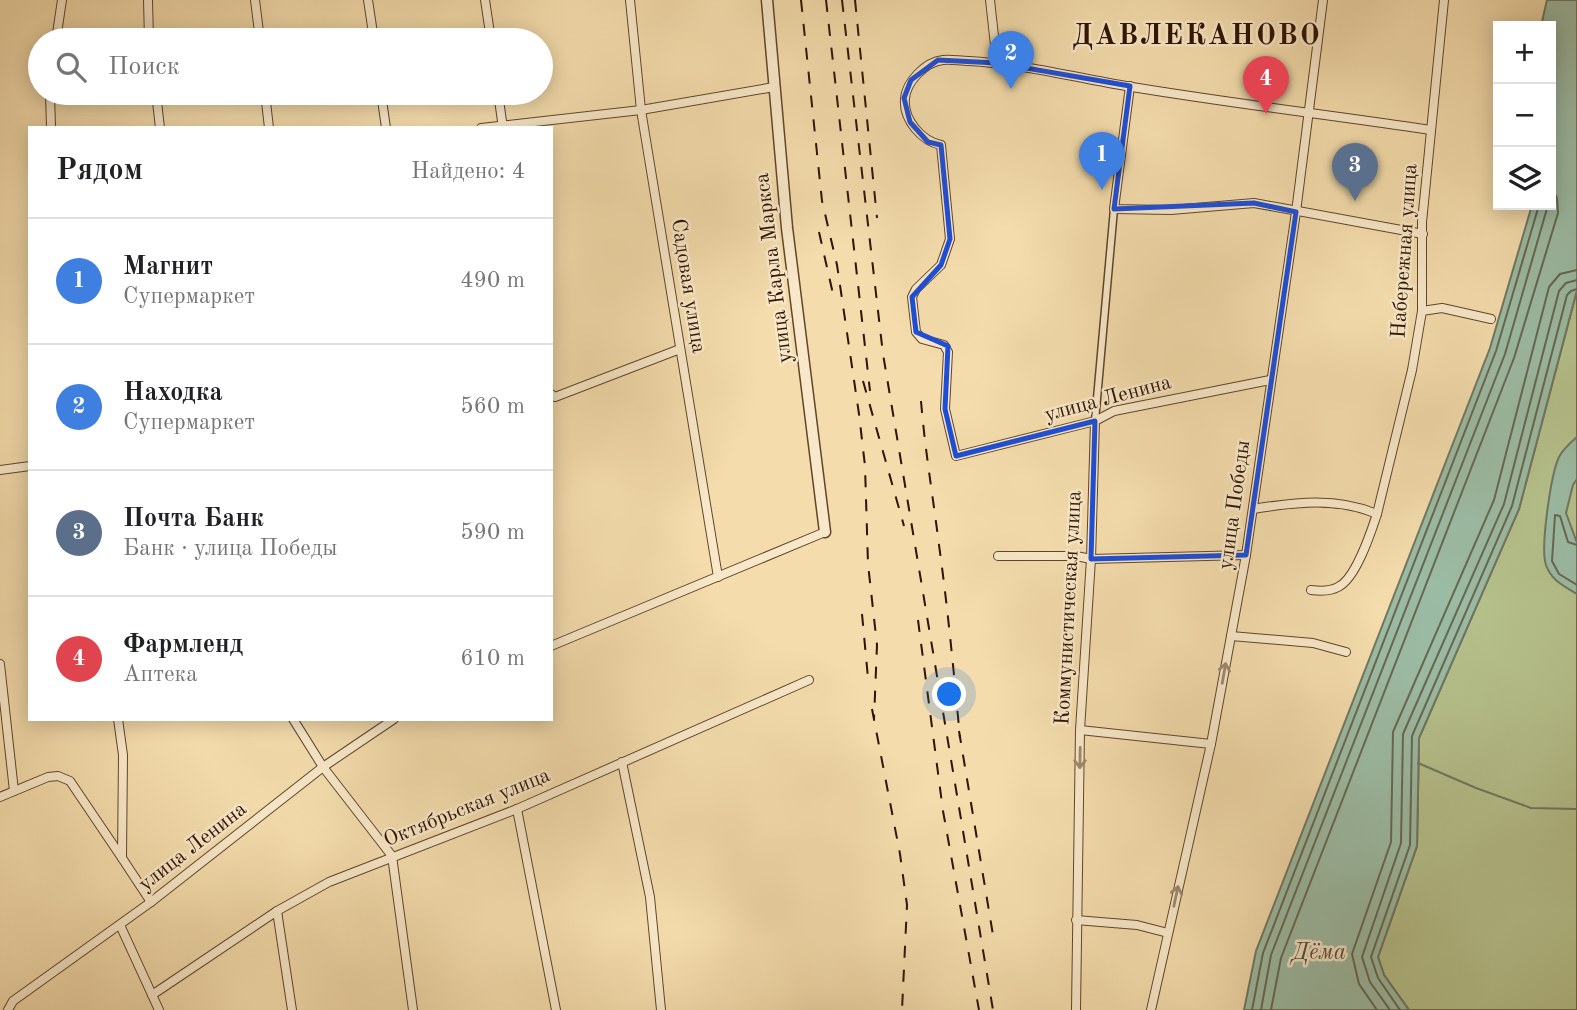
<!DOCTYPE html>
<html lang="ru">
<meta charset="utf-8">
<style>
body{margin:0;font-family:"Old Standard TT",serif;background:#f2f2f2;color:#202124}
.controls{position:absolute;right:21px;top:21px;display:grid;overflow:hidden;border-radius:0px;box-shadow:0 4px 18px #0003}
.controls button{width:63px;height:63px;display:grid;place-items:center;padding:0;border:0;border-bottom:2px solid #e0e0e0;background:#fff;color:#202124;font:35px sans-serif}
.you{position:absolute;left:950px;top:695px;width:24px;height:24px;margin:-18px;border:5px solid #fff;border-radius:50%;background:#1a73e8;box-shadow:0 0 0 10px #1a73e833}
.badge{display:grid;place-items:center;width:46px;height:46px;border-radius:50%;background:#d93025;color:#fff;font-size:23px;font-weight:700}
.pin{position:absolute;translate:-50% -58px;filter:drop-shadow(0 2px 4px #0008)}
.pin::after{content:'';position:absolute;top:37px;width:24px;height:21px;background:inherit;clip-path:polygon(0 0,100% 0,50% 100%)}
.list{margin:0;padding:0;list-style:none}
h2{display:flex;justify-content:space-between;align-items:center;height:91px;margin:0;padding:0 28px;font-size:30px}
h2 small{font-size:23px;font-weight:400;color:#757577}
.list li{display:grid;grid-template-columns:46px 1fr auto;gap:21px;align-items:center;box-sizing:border-box;height:126px;padding:0 28px;border-top:2px solid #e0e0e0}
.list b{display:block;font-size:26px;white-space:nowrap}
.list p{margin:0;font-size:23px;white-space:nowrap;color:#757577}
.list em{font-size:23px;font-style:normal;color:#757577}
.icon{flex:none;width:38px;height:38px;fill:none;stroke:currentColor;stroke-width:2;stroke-linecap:round;stroke-linejoin:round}
.map{position:relative;flex:none;width:1577px;height:1010px;overflow:hidden}
.search{position:absolute;background:#fff;box-shadow:0 4px 18px #0003;left:28px;top:28px;width:525px;height:77px;display:flex;align-items:center;gap:18px;box-sizing:border-box;padding:0 24px;border-radius:38px;color:#757577;font-size:26px}
.panel{position:absolute;background:#fff;box-shadow:0 4px 18px #0003;left:28px;top:126px;width:525px;height:595px;border-radius:0px}
.map>svg:first-child{display:block}
.green{fill:#b6c28d;stroke:#726a46;stroke-width:2}
.water{fill:#9cbca5;stroke:#707863;stroke-width:2}
.lines{fill:none;stroke-linecap:round;stroke-linejoin:round}
.shore{stroke:#666852;stroke-width:2}
.stream{stroke:#707863;stroke-width:2}
.pedestrian-casing{stroke:#60452b;stroke-width:9}
.minor-casing{stroke:#60452b;stroke-width:10}
.tertiary-casing{stroke:#60452b;stroke-width:13}
.pedestrian{stroke:#f8e8c9;stroke-width:6}
.minor{stroke:#f8e8c9;stroke-width:8}
.tertiary{stroke:#f8e8c9;stroke-width:10}
.rail{stroke:#2f1300;stroke-width:2;stroke-dasharray:12 12;stroke-linecap:butt}
.oneway{stroke:#9e886f}
.marked{fill:none;stroke:#1d4ed8;stroke-width:5;stroke-linejoin:round}
.labels{text-anchor:middle;dominant-baseline:central;stroke-width:5;stroke-linejoin:round;paint-order:stroke}
.street-label{font-size:21px;fill:#2f1300;stroke:#f8e8c9}
.water-label{font-size:23px;font-style:italic;fill:#554e3a;stroke:#f8e8c9}
.district-label{font-size:28px;font-weight:bold;letter-spacing:2px;fill:#2f1300;stroke:#f8e8c9}
</style>
<div class="map">
<svg width="1577" height="1010" viewBox="0 0 1577 1010">
<rect width="100%" height="100%" fill="#f4dcac"/>
<filter id="stains"><feTurbulence type="fractalNoise" baseFrequency=".00286" numOctaves="4"/><feColorMatrix values="0 0 0 0 .2 0 0 0 0 .09 0 0 0 0 .02 0 0 0 .5 -.17"/></filter>
<radialGradient id="worn" r=".72"><stop offset=".6" stop-color="#630" stop-opacity="0"/><stop offset="1" stop-color="#630" stop-opacity=".3"/></radialGradient>
<path class="green" d="M1577 290V1010H1409L1384 975 1378 957 1417 846 1419 738 1519 509Z"/>
<g class="water">
<path d="M1547 0H1577V290L1519 509 1419 738 1417 846 1378 957 1384 975 1409 1010H1244L1256 951 1490 348 1532 205H1551V26H1541Z"/>
<path d="M1577 437V479L1573 485 1566 513 1577 543V594C1564 586 1551 580 1546 565 1540 548 1551 474 1559 457 1563 449 1570 443 1577 437Z"/>
</g>
<g class="lines">
<g class="shore">
<path d="M1577 545 1568 542 1560 516 1555 515 1552 561 1559 574 1577 585"/>
<path d="M1252 1010 1263 953 1496 351 1539 205"/>
<path d="M1261 1010 1271 955 1505 354 1548 205"/>
<path d="M1271 1010 1281 958 1514 358 1558 213 1557 198 1551 187"/>
<path d="M1377 1010 1359 984 1352 954 1391 842 1393 732 1494 500 1549 287 1560 274 1577 270"/>
<path d="M1390 1010 1370 982 1362 957 1401 843 1403 734 1504 504 1559 291 1566 283 1577 280"/>
<path d="M1400 1010 1378 978 1371 957 1410 845 1412 736 1512 506 1567 295 1571 291 1577 289"/>
</g>
<path class="stream" d="M1418 763 1476 788 1531 808 1577 809"/>
<g class="pedestrian-casing">
<path id="pedestrian" d="M1095 421 1114 209"/>
</g>
<g class="minor-casing">
<g id="minor">
<path d="M148 0 149 40"/>
<path d="M255 0 260 40"/>
<path d="M368 0 374 40"/>
<path d="M485 0 491 40"/>
<path d="M630 0 641 110 718 577"/>
<path d="M990 0 997 63"/>
<path d="M56 40 62 0"/>
<path d="M1130 86 1114 209 1171 210 1254 203 1423 234"/>
<path d="M50 93 51 128"/>
<path d="M156 93 160 128"/>
<path d="M265 93 269 128"/>
<path d="M381 93 386 128"/>
<path d="M498 93 503 128"/>
<path d="M481 128 641 110 774 87"/>
<path d="M1422 311 1442 308 1491 319"/>
<path d="M1270 380 1114 411 1095 421 956 456 945 409 948 352 944 345 922 339 916 332 912 297 916 289 941 265 950 239 941 145C922 141 903 120 905 99 906 82 925 62 943 60 951 59 960 61 969 61 1022 64 1074 77 1126 86 1228 103 1330 115 1431 130"/>
<path d="M551 394 555 397 680 349"/>
<path d="M0 470 30 466"/>
<path d="M1253 509C1296 502 1337 497 1377 514"/>
<path d="M998 556H1076L1091 559 1246 555"/>
<path d="M1311 590C1319 591 1331 591 1338 587 1356 579 1371 532 1377 514L1412 370 1422 311V222L1444 0"/>
<path d="M1231 636 1313 643 1346 652"/>
<path d="M551 646 825 532"/>
<path d="M0 664 14 791"/>
<path d="M118 719 123 755 122 858 151 902"/>
<path d="M293 719 323 767 392 856 413 1010"/>
<path d="M1080 730 1211 744"/>
<path d="M622 762 650 897 661 1010"/>
<path d="M0 797 48 777 58 776 70 781 122 858"/>
<path d="M517 809 556 1010"/>
<path d="M277 911 292 1010"/>
<path d="M1076 920 1137 925 1168 933"/>
<path d="M120 925 159 1010"/>
<path d="M152 995 277 911 329 882 517 809 809 680"/>
<path d="M8 1010 13 1001 151 902 323 767 394 719"/>
<path d="M1076 1010 1080 730 1091 559 1095 421"/>
<path d="M1151 1010 1211 744 1246 555 1296 212 1323 0"/>
</g>
</g>
<g class="tertiary-casing">
<path id="tertiary" d="M767 0 787 228 825 532"/>
</g>
<use href="#pedestrian" class="pedestrian"/>
<use href="#minor" class="minor"/>
<use href="#tertiary" class="tertiary"/>
<g class="rail">
<path d="M801 0 822 201 837 265 859 414 865 466 868 564 877 645 874 719"/>
<path d="M826 0 870 391"/>
<path d="M842 0 883 354 993 1010"/>
<path d="M855 0 877 218"/>
<path d="M819 232 833 294"/>
<path d="M863 381 904 526"/>
<path d="M921 401C925 450 933 497 939 545 948 610 954 674 960 738"/>
<path d="M862 614 868 678"/>
<path d="M918 620 943 811 979 1010"/>
<path d="M872 709 900 854 907 905 902 1010"/>
<path d="M959 731 993 935"/>
</g>
</g>
<defs><path id="oneway-shaft" d="M-6 0H5M1.5-3L5.5 0L1.5 3" fill="none" stroke-width="1.6" stroke-linecap="round" stroke-linejoin="round" transform="scale(1.75)"/></defs>
<g class="oneway">
<use href="#oneway-shaft" transform="translate(1224 673) rotate(-80)"/>
<use href="#oneway-shaft" transform="translate(1080 758) rotate(91)"/>
<use href="#oneway-shaft" transform="translate(1176 896) rotate(-78)"/>
</g>
<path class="marked" d="M938 60 997 63 1130 86 1114 209 1254 203 1296 212 1246 555 1091 559 1095 421 956 456 945 409 948 346 916 332 912 297 941 265 950 239 941 145 928 142 910 122 904 98 911 80Z"/>
<g class="labels">
<g class="street-label">
<text transform="translate(1405 251) rotate(-86)">Набережная улица</text>
<text transform="translate(774 268) rotate(-97)">улица Карла Маркса</text>
<text transform="translate(688 286) rotate(81)">Садовая улица</text>
<text transform="translate(1108 399) rotate(-15)">улица Ленина</text>
<text transform="translate(1235 505) rotate(-82)">улица Победы</text>
<text transform="translate(1069 608) rotate(-87)">Коммунистическая улица</text>
<text transform="translate(467 808) rotate(-22)">Октябрьская улица</text>
<text transform="translate(193 847) rotate(-38)">улица Ленина</text>
</g>
<g class="water-label">
<text x="1319" y="952">Дёма</text>
</g>
<g class="district-label">
<text x="1197" y="37">ДАВЛЕКАНОВО</text>
</g>
</g>
<rect width="100%" height="100%" filter="url(#stains)"/>
<rect width="100%" height="100%" fill="url(#worn)"/>
</svg>
<div class="controls">
<button>+</button>
<button>−</button>
<button><svg class="icon" aria-label="layers" viewBox="0 0 24 24"><path d="M12 4l9 5-9 5-9-5zM3 14l9 5 9-5"/></svg></button>
</div>
<div class="you"></div>
<div class="pin badge" style="left:1102px;top:190px;background:#3f7fe0">1</div>
<div class="pin badge" style="left:1011px;top:89px;background:#3f7fe0">2</div>
<div class="pin badge" style="left:1355px;top:201px;background:#5c6f8a">3</div>
<div class="pin badge" style="left:1266px;top:114px;background:#e0444e">4</div>
<div class="search"><svg class="icon" aria-label="search" viewBox="0 0 24 24"><circle cx="10" cy="10" r="6"/><path d="M15 15l6 6"/></svg>Поиск</div>
<section class="panel">
<h2>Рядом<small>Найдено: 4</small></h2>
<ul class="list">
<li><span class="badge" style="background:#3f7fe0">1</span><div><b>Магнит</b><p>Супермаркет</p></div><em>490 m</em></li>
<li><span class="badge" style="background:#3f7fe0">2</span><div><b>Находка</b><p>Супермаркет</p></div><em>560 m</em></li>
<li><span class="badge" style="background:#5c6f8a">3</span><div><b>Почта Банк</b><p>Банк · улица Победы</p></div><em>590 m</em></li>
<li><span class="badge" style="background:#e0444e">4</span><div><b>Фармленд</b><p>Аптека</p></div><em>610 m</em></li>
</ul>
</section>
</div>
